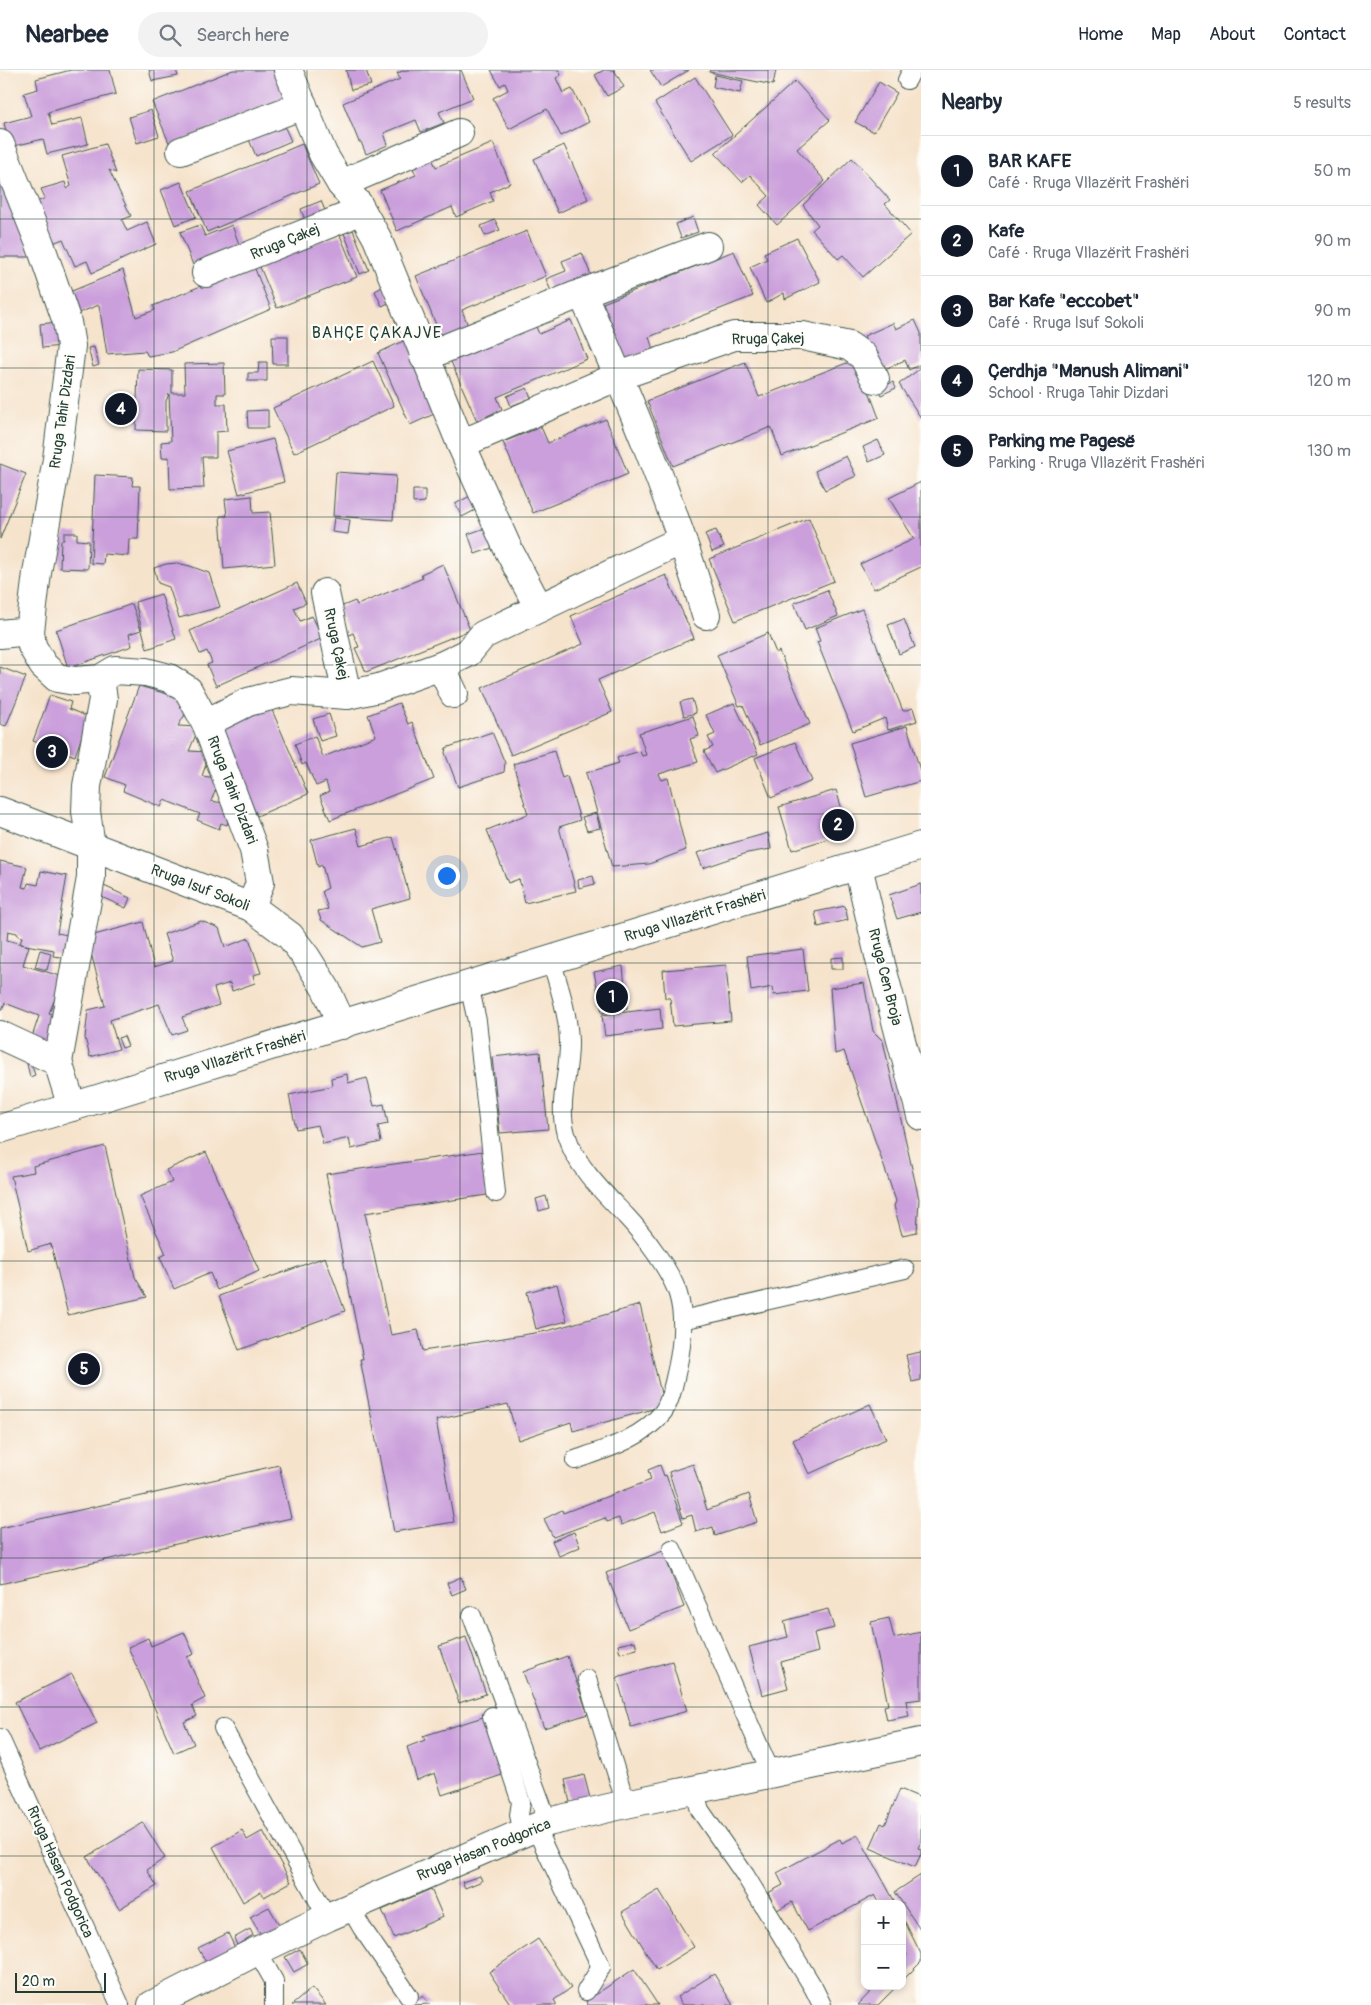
<!DOCTYPE html>
<meta charset="utf-8">
<style>
body{margin:0;font-family:Pangolin,sans-serif;background:#f2f2f3;color:#1f2937}
.controls{position:absolute;right:15px;bottom:15px;display:grid;overflow:hidden;border-radius:10px;box-shadow:0 2px 8px #0003}
.controls button{width:45px;height:45px;display:grid;place-items:center;padding:0;border:0;border-bottom:1px solid #e0e1e3;background:#fff;color:#1f2937;font:25px sans-serif}
.scale{position:absolute;left:15px;bottom:12px;width:91px;box-sizing:border-box;padding-left:5px;border:2px solid #1f3d34;border-top:0;font-size:14px;line-height:18px;white-space:nowrap;color:#1f3d34;-webkit-text-stroke:4px #fdfcf7;paint-order:stroke}
.you{position:absolute;left:446px;top:805px;width:18px;height:18px;margin:-12px;border:4px solid #fff;border-radius:50%;background:#1a73e8;box-shadow:0 0 0 8px #1a73e833}
.badge{display:grid;place-items:center;width:32px;height:32px;border-radius:50%;background:#111827;color:#fff;font-size:16px;font-weight:700}
.pin{position:absolute;translate:-50% -50%;border:2px solid #fff;box-shadow:0 1px 5px #0006}
.list{margin:0;padding:0;list-style:none}
h2{display:flex;justify-content:space-between;align-items:center;height:65px;margin:0;padding:0 20px;font-size:21px}
h2 small{font-size:16px;font-weight:400;color:#747a83}
.list li{display:grid;grid-template-columns:32px 1fr auto;gap:15px;align-items:center;box-sizing:border-box;height:70px;padding:0 20px;border-top:1px solid #e0e1e3}
.list b{display:block;font-size:19px;white-space:nowrap}
.list p{margin:0;font-size:16px;white-space:nowrap;color:#747a83}
.list em{font-size:16px;font-style:normal;color:#747a83}
.icon{flex:none;width:28px;height:28px;fill:none;stroke:currentColor;stroke-width:2;stroke-linecap:round;stroke-linejoin:round}
.map{position:relative;flex:none;width:921px;height:1935px;overflow:hidden}
header{display:flex;align-items:center;gap:30px;box-sizing:border-box;height:70px;padding:0 25px;background:#fff;border-bottom:1px solid #e0e1e3}
header strong{font-size:24px}
nav{display:flex;gap:28px;margin-inline-start:auto;font-size:18px}
.search{width:350px;height:45px;background:#f2f2f3;display:flex;align-items:center;gap:12px;box-sizing:border-box;padding:0 18px;border-radius:28px;color:#747a83;font-size:19px}
main{display:flex}
aside{flex:1;background:#fff}
.map>svg:first-child{display:block}
.building{fill:#ca9fdb}
.lines{fill:none;stroke-linecap:round;stroke-linejoin:round}
.lane-casing{stroke:#3f564b;stroke-width:20}
.street-casing{stroke:#3f564b;stroke-width:30}
.secondary-casing{stroke:#3f564b;stroke-width:30}
.lane{stroke:#fff;stroke-width:18}
.street{stroke:#fff;stroke-width:28}
.secondary{stroke:#fff;stroke-width:28}
.grid{fill:none;stroke:#1f3d34;stroke-width:1;stroke-opacity:0.55}
.labels{text-anchor:middle;dominant-baseline:central;stroke-width:4.5;stroke-linejoin:round;paint-order:stroke}
.street-label{font-size:15px;fill:#1f3d34;stroke:#fdfcf7}
.neighbourhood-label{font-size:16px;letter-spacing:1px;fill:#1f3d34;stroke:#fdfcf7}
</style>
<header>
<strong>Nearbee</strong>
<div class="search"><svg class="icon" aria-label="search" viewBox="0 0 24 24"><circle cx="10" cy="10" r="6"/><path d="M15 15l6 6"/></svg>Search here</div>
<nav><a>Home</a><a>Map</a><a>About</a><a>Contact</a></nav>
</header>
<main>
<div class="map">
<svg width="921" height="1935" viewBox="0 0 921 1935">
<rect width="100%" height="100%" fill="#fdfcf7"/>
<filter id="ink" filterUnits="userSpaceOnUse"><feTurbulence type="fractalNoise" baseFrequency=".02" numOctaves="2"/><feDisplacementMap in="SourceGraphic" scale="10" xChannelSelector="R" yChannelSelector="G"/><feConvolveMatrix kernelMatrix="1 2 1 2 8 2 1 2 1" color-interpolation-filters="sRGB"/></filter>
<filter id="wash" filterUnits="userSpaceOnUse"><feTurbulence type="fractalNoise" baseFrequency=".0096" numOctaves="4" result="noise"/><feDisplacementMap in="SourceGraphic" scale="20" xChannelSelector="R" yChannelSelector="G"/><feGaussianBlur stdDeviation="1.12" result="paint"/><feColorMatrix in="noise" values="0 0 0 0 0 0 0 0 0 0 0 0 0 0 0 0 0 1.4 0 .05"/><feComposite in="paint" operator="in"/></filter>
<g filter="url(#wash)">
<rect width="100%" height="100%" fill="#f6e3cc"/>
<g id="blocks">
<g class="building">
<path d="M71 0H110L116 24 48 42 52 55 82 48 88 74 47 84 43 69 10 77 4 53 31 46 24 23 38 19 36 9Z"/>
<path d="M149 0H176L178 6 152 11Z"/>
<path d="M233 0H274L285 28 170 75 152 32Z"/>
<path d="M346 0H366L371 15 351 20Z"/>
<path d="M406 0H461L473 28 439 42 444 53 421 62 416 50 384 63 388 75 366 84 361 72H359L343 33 400 9 397 3Z"/>
<path d="M491 0H559L561 5 556 8 563 23 572 19 589 52 561 66 547 39 509 59 493 28 508 20 505 13 500 16Z"/>
<path d="M604 0H614L624 17 607 26 595 5Z"/>
<path d="M650 0H689L661 17Z"/>
<path d="M710 0H776L773 15 709 2Z"/>
<path d="M715 5 743 11 740 23 713 17Z"/>
<path d="M695 7 732 65 691 91 655 33Z"/>
<path d="M795 11 830 50 797 79 825 111 777 155 759 135 769 126 750 105 742 112 715 83Z"/>
<path d="M879 12 897 23 874 62 855 52Z"/>
<path d="M151 40 159 66 137 73 129 47Z"/>
<path d="M282 51 291 71 256 86 247 65Z"/>
<path d="M493 73 510 113 490 122 493 131 456 147 452 137 397 161 380 120 416 105 412 96 431 87 436 97Z"/>
<path d="M105 74 116 103 109 100 131 146 122 150 127 161 147 152 156 174 92 203 87 191 75 196 63 169 48 175 31 135 45 128 41 119 65 112 67 119 71 116 62 86Z"/>
<path d="M302 74 319 114 207 162 190 121Z"/>
<path d="M564 75 588 129 558 143 534 89Z"/>
<path d="M852 88 890 130 885 134 911 164 863 207 843 185 838 189 812 160 818 155 803 135Z"/>
<path d="M0 97 18 138 30 187H0Z"/>
<path d="M181 112 196 147 175 155 161 120Z"/>
<path d="M321 131 327 145 306 153 301 139Z"/>
<path d="M693 147 698 162 681 168 676 154Z"/>
<path d="M495 150 500 160 485 166 481 156Z"/>
<path d="M200 155 205 166 232 155 240 177 193 195 180 162Z"/>
<path d="M353 160 369 200 360 204 344 163Z"/>
<path d="M527 161 546 206 462 240 470 261 443 272 416 206Z"/>
<path d="M340 165 357 207 277 238 258 192Z"/>
<path d="M797 168 820 212 785 229 784 223 766 233 750 197 767 189 764 183Z"/>
<path d="M734 181 753 226 649 267 653 279 626 290 603 233Z"/>
<path d="M582 183 593 210 553 226 546 209 566 201 562 191Z"/>
<path d="M253 194 271 239 172 282 148 286 145 281 107 284 99 235 76 244 67 223 123 200 136 247 155 240 153 236Z"/>
<path d="M384 216 391 232 382 236 375 221Z"/>
<path d="M533 249 539 264 571 250 587 289 497 327 502 339 477 351 448 285Z"/>
<path d="M915 250 921 263V294L909 300 905 290 885 299 877 294 864 266 893 253 896 259Z"/>
<path d="M58 252 61 276 42 278 40 254Z"/>
<path d="M272 266H288V294H273Z"/>
<path d="M412 267 445 339 410 355 378 283Z"/>
<path d="M94 277 99 295 93 297 88 278Z"/>
<path d="M857 289 879 348 782 386 771 357 673 396 647 331 745 292 759 327Z"/>
<path d="M373 291 394 336 294 383 273 338Z"/>
<path d="M259 292H267V311H248V303H258Z"/>
<path d="M224 293 225 324H217V334H226L227 361 216 362V387H202L204 418 170 419 169 387 162 388 161 372 171 371 169 324 166 331V361L136 360 138 299 172 300V323H185L184 294Z"/>
<path d="M921 298V348L899 314Z"/>
<path d="M893 312 896 318 881 325 878 319Z"/>
<path d="M527 318 531 328 511 336 507 326Z"/>
<path d="M268 340V358H248L247 341Z"/>
<path d="M606 349 628 404 533 443 503 372 541 357 548 373Z"/>
<path d="M273 369 284 412 239 424 227 381Z"/>
<path d="M878 370 885 385 869 392 863 377Z"/>
<path d="M846 386 856 406 825 420 815 401Z"/>
<path d="M0 394 26 404 0 469Z"/>
<path d="M336 402 396 406 393 450 333 446Z"/>
<path d="M95 405 133 407 132 416H140L138 469H129L128 486 104 484 103 494 91 493Z"/>
<path d="M921 412V497L874 519 860 494 914 469 889 428Z"/>
<path d="M413 420H425V432L413 433Z"/>
<path d="M474 424 481 437 462 447 455 434Z"/>
<path d="M252 426 253 443 270 442 275 494 224 499 220 446H227L225 429Z"/>
<path d="M334 448 350 450 348 464 332 462Z"/>
<path d="M809 448 834 511 735 551 709 489Z"/>
<path d="M491 456 498 476 475 484 468 464Z"/>
<path d="M716 460 724 477 712 482 705 464Z"/>
<path d="M64 463H77V470L89 471 88 499 60 498 61 470H64Z"/>
<path d="M177 493 190 496 209 503 220 537 179 548 169 517 158 513 154 498 166 494Z"/>
<path d="M443 494 470 560 366 602 355 578 359 577 353 563 349 565 338 538 355 531 357 535 423 508 421 504Z"/>
<path d="M666 505 694 568 598 610 612 642 511 685 482 618 583 574 571 546Z"/>
<path d="M297 513 306 533 294 538 300 551 312 546 323 568 216 616 207 595 212 593 207 581 200 584 190 561Z"/>
<path d="M827 520 838 546 805 560 794 533Z"/>
<path d="M161 524 176 569 147 579 135 532Z"/>
<path d="M132 534 141 560 129 564 132 576 68 598 56 560Z"/>
<path d="M862 539 903 641 913 638 917 651 888 660 885 648 853 661 817 572 820 571 815 558Z"/>
<path d="M904 549 915 577 899 584 888 555Z"/>
<path d="M768 563 776 583 779 581 810 654 760 675 743 635 739 636 717 585Z"/>
<path d="M0 597 26 607 6 656 0 654Z"/>
<path d="M139 616 185 629 189 638 178 656 197 657 198 660 189 681 207 682 209 686 202 706 218 708 219 712 211 731 229 734 231 739 227 755 221 753 219 759 197 750 200 744 164 730 161 737 123 721 125 715 105 707Z"/>
<path d="M50 625 71 632 69 639 88 647 75 686 33 671Z"/>
<path d="M692 629 696 643 684 646 680 632Z"/>
<path d="M269 633 308 724 257 746 217 656Z"/>
<path d="M399 633 408 654 412 652 434 709 330 750 320 726 329 722 326 712 316 716 306 693 302 695 295 674 315 666 323 687 376 666 368 645Z"/>
<path d="M734 633 758 684 715 703 704 681 713 677 708 667 715 664 706 645Z"/>
<path d="M329 644 336 666 320 671 313 649Z"/>
<path d="M693 646 699 666 690 669 698 692 659 704 662 710 668 708 686 780 649 794 612 797 586 703 619 693 617 688 640 681 642 686 646 685 639 663Z"/>
<path d="M907 656 921 704V711L866 727 850 673Z"/>
<path d="M492 662 505 693 504 702 458 717 445 683 446 678Z"/>
<path d="M795 672 812 711 771 728 755 688Z"/>
<path d="M554 681 562 708 567 706 580 750 559 757 576 821 525 833 519 809 508 813 487 760 528 744 513 694Z"/>
<path d="M836 720 849 762 792 780 779 737Z"/>
<path d="M596 743 600 758 587 761 582 747Z"/>
<path d="M356 758 361 776 393 767 410 828 371 839 380 872 362 877 321 850 318 841 328 839 322 821 328 818 322 795 318 797 311 770Z"/>
<path d="M768 763 771 779 747 783 703 798 697 783Z"/>
<path d="M0 791 27 797 22 817 27 818 28 813 38 815 41 801 67 806 57 863 73 866 68 888 53 886 54 880 20 874 22 867 18 866 17 863 8 861 7 870 29 876 23 895 64 907 49 943 61 948 52 975 32 967 39 946 5 933 2 939H0Z"/>
<path d="M593 806 595 814 579 818 578 810Z"/>
<path d="M921 814V842L897 849 889 825Z"/>
<path d="M104 816 130 828 126 838 99 826Z"/>
<path d="M845 836 848 850 818 857 815 842Z"/>
<path d="M201 851 219 858 225 877 249 868 261 903 253 905 255 913 232 921 230 913 214 918 219 935 182 947 187 960 172 965 159 934 110 950 119 979 90 987 85 968 88 940 105 936 91 883 94 865 143 852 154 897 173 891 164 864Z"/>
<path d="M803 879 808 921 774 925 773 917 751 921 747 886Z"/>
<path d="M40 880 51 883 47 900 35 897Z"/>
<path d="M843 887V899H831V888Z"/>
<path d="M726 895 731 951 673 956 670 928H665L663 900Z"/>
<path d="M623 896 627 939 602 943 594 902Z"/>
<path d="M864 913 873 961 883 971 919 1129 917 1162 902 1165 894 1136 896 1131 844 981 835 984 830 918Z"/>
<path d="M660 938 662 959 605 966 602 945Z"/>
<path d="M124 966 128 976 122 978 118 968Z"/>
<path d="M540 982 548 1059 500 1063 492 987Z"/>
<path d="M31 993 35 1005 30 1007 27 994Z"/>
<path d="M347 1004 348 1013 367 1008 374 1036 384 1034 388 1054 378 1056 381 1072 351 1079 349 1068 323 1074 318 1055 296 1059 289 1025 332 1016 331 1008Z"/>
<path d="M105 1076 135 1207 147 1227 68 1245 51 1174 28 1181 11 1106 34 1102 33 1096Z"/>
<path d="M483 1081 487 1125 365 1143 391 1265 418 1260 423 1281 547 1261 640 1235 664 1336 573 1361 571 1352 518 1370 508 1334 436 1350 454 1452 394 1462 360 1289H363L326 1104Z"/>
<path d="M206 1082 259 1201 217 1220 210 1203 174 1219 160 1187 166 1184 140 1126 172 1112 166 1100Z"/>
<path d="M546 1126 549 1138 539 1141 536 1129Z"/>
<path d="M325 1187 345 1241 239 1280 219 1226Z"/>
<path d="M557 1214 567 1251 536 1259 527 1222Z"/>
<path d="M921 1282V1310L912 1312 906 1285Z"/>
<path d="M870 1334 886 1369 809 1404 793 1370Z"/>
<path d="M693 1394 707 1440 749 1424 757 1452 715 1466 713 1457 696 1462 692 1445 683 1448 669 1402Z"/>
<path d="M279 1395 291 1448 0 1514V1458Z"/>
<path d="M660 1395 664 1406 666 1405 683 1453 662 1461 655 1442 621 1455 619 1448 607 1452 605 1448 553 1467 544 1449 562 1440 563 1443 651 1410 648 1400Z"/>
<path d="M574 1462 580 1477 559 1486 552 1471Z"/>
<path d="M663 1481 684 1537 628 1559 606 1503Z"/>
<path d="M461 1507 466 1519 452 1525 447 1513Z"/>
<path d="M828 1539 834 1558 814 1563 818 1582 781 1592 788 1618 762 1625 749 1577 788 1567 784 1551Z"/>
<path d="M889 1548 894 1568 921 1562V1629L906 1631 909 1646 887 1650 884 1636 888 1635 871 1552Z"/>
<path d="M184 1562 194 1584 187 1587 205 1628 192 1635 197 1646 184 1652 194 1674 174 1683 128 1577 148 1568 151 1576Z"/>
<path d="M466 1567 486 1624 459 1633 439 1576Z"/>
<path d="M635 1571 637 1579 620 1583 618 1575Z"/>
<path d="M567 1586 588 1644 544 1658 523 1602Z"/>
<path d="M672 1591 687 1641 631 1657 617 1607Z"/>
<path d="M72 1604 97 1653 39 1681 15 1632Z"/>
<path d="M483 1647 502 1705 442 1725 435 1703 417 1710 407 1677 425 1670 423 1666Z"/>
<path d="M584 1705 591 1732 571 1737 565 1710Z"/>
<path d="M900 1719 921 1728V1772L918 1778 921 1779V1784L915 1797 870 1778 881 1753 885 1755Z"/>
<path d="M143 1753 165 1788 147 1800 157 1816 119 1839 87 1787Z"/>
<path d="M242 1760 247 1770 263 1761 291 1812 264 1827 261 1821 243 1832 213 1777Z"/>
<path d="M858 1765 896 1834H880L875 1825 808 1861 792 1832 777 1840 768 1823 783 1815 777 1803 840 1769 842 1773Z"/>
<path d="M921 1805V1861L895 1822Z"/>
<path d="M480 1806 482 1811 465 1818 462 1812Z"/>
<path d="M431 1819 443 1847 394 1868 382 1840Z"/>
<path d="M659 1820 694 1877 657 1900 622 1842Z"/>
<path d="M269 1837 281 1858 263 1868 250 1847Z"/>
<path d="M902 1846 921 1884V1892L902 1911V1890L907 1885 902 1876Z"/>
<path d="M250 1859 253 1865 237 1875 234 1868Z"/>
<path d="M228 1863 236 1880 207 1894 198 1878Z"/>
<path d="M538 1869 571 1918 554 1930 557 1935H511L489 1902Z"/>
<path d="M300 1879 308 1894 294 1902 285 1887Z"/>
<path d="M634 1899 658 1935H588L586 1931Z"/>
<path d="M714 1904 733 1935H682L677 1927Z"/>
<path d="M876 1916H897L878 1935H858Z"/>
<path d="M312 1918 326 1935H292Z"/>
<path d="M423 1926 430 1934 411 1935Z"/>
</g>
</g>
</g>
<g filter="url(#ink)">
<use href="#blocks" fill-opacity="0" stroke="#3f564b" stroke-width="1"/>
<g class="lines">
<g class="lane-casing">
<g id="lane">
<path d="M907 10 912 0"/>
<path d="M551 890C559 916 568 943 569 971 570 1002 557 1033 566 1064 576 1097 603 1122 626 1146 643 1164 671 1201 678 1224 685 1247 682 1276 677 1299 674 1312 671 1331 663 1342 642 1369 606 1379 575 1390"/>
<path d="M469 915 477 951 496 1123"/>
<path d="M682 1250 905 1199"/>
<path d="M672 1479 771 1703"/>
<path d="M472 1546 548 1752"/>
<path d="M587 1609 626 1734"/>
<path d="M492 1646 521 1732 519 1745 523 1761"/>
<path d="M223 1658 321 1836 328 1847"/>
<path d="M0 1668 120 1935"/>
<path d="M694 1719 700 1740 745 1805 813 1917 822 1935"/>
<path d="M535 1757 601 1897 586 1921"/>
<path d="M350 1837 362 1858 409 1926"/>
<path d="M257 1881 274 1911V1935"/>
</g>
</g>
<g class="street-casing">
<g id="street">
<path d="M288 0 323 84 341 114 358 134 377 168 461 374 508 479 539 538"/>
<path d="M0 74 40 174 67 252 71 276 57 389 37 503 30 561 32 576 43 595 57 608 75 611 100 609 115 600 146 602 169 608 188 620 206 653 254 780 260 813 251 837"/>
<path d="M181 81 303 35"/>
<path d="M341 114 459 63"/>
<path d="M206 203 346 147 358 134"/>
<path d="M582 223C629 328 674 435 706 545"/>
<path d="M424 287 582 223 708 176"/>
<path d="M461 374 619 306 734 266H803L849 276 863 286 875 309"/>
<path d="M325 523 347 625"/>
<path d="M0 564 30 561"/>
<path d="M454 624 441 596 468 583 483 565 682 470"/>
<path d="M206 653 248 632 291 621 347 625 379 618 441 596"/>
<path d="M0 741 251 837 290 866 306 887 326 919 342 955"/>
<path d="M858 796 881 894 921 1046"/>
<path d="M0 965 58 992 72 1037"/>
<path d="M58 992 91 808V777L86 741 87 716 103 629 100 609"/>
<path d="M152 1935 257 1881 328 1847 548 1752 626 1734 921 1672"/>
</g>
</g>
<g class="secondary-casing">
<path id="secondary" d="M0 1059 921 776"/>
</g>
<use href="#lane" class="lane"/>
<use href="#street" class="street"/>
<use href="#secondary" class="secondary"/>
</g>
</g>
<path class="grid" d="M154 0V1935M307 0V1935M460 0V1935M614 0V1935M768 0V1935M0 149H921M0 298H921M0 447H921M0 595H921M0 744H921M0 893H921M0 1042H921M0 1191H921M0 1340H921M0 1488H921M0 1637H921M0 1786H921"/>
<g class="labels">
<g class="street-label">
<text transform="translate(285 172) rotate(-22)">Rruga Çakej</text>
<text transform="translate(768 269) rotate(-1)">Rruga Çakej</text>
<text transform="translate(63 342) rotate(-82)">Rruga Tahir Dizdari</text>
<text transform="translate(336 574) rotate(78)">Rruga Çakej</text>
<text transform="translate(232 720) rotate(69)">Rruga Tahir Dizdari</text>
<text transform="translate(200 818) rotate(21)">Rruga Isuf Sokoli</text>
<text transform="translate(695 846) rotate(-17)">Rruga Vllazërit Frashëri</text>
<text transform="translate(885 907) rotate(76)">Rruga Cen Broja</text>
<text transform="translate(235 987) rotate(-17)">Rruga Vllazërit Frashëri</text>
<text transform="translate(484 1780) rotate(-22)">Rruga Hasan Podgorica</text>
<text transform="translate(60 1802) rotate(66)">Rruga Hasan Podgorica</text>
</g>
<g class="neighbourhood-label">
<text x="377" y="263">BAHÇE ÇAKAJVE</text>
</g>
</g>
</svg>
<div class="controls">
<button>+</button>
<button>−</button>
</div>
<div class="scale">20 m</div>
<div class="you"></div>
<div class="pin badge" style="left:612px;top:927px">1</div>
<div class="pin badge" style="left:838px;top:755px">2</div>
<div class="pin badge" style="left:52px;top:682px">3</div>
<div class="pin badge" style="left:121px;top:339px">4</div>
<div class="pin badge" style="left:84px;top:1299px">5</div>
</div>
<aside>
<h2>Nearby<small>5 results</small></h2>
<ul class="list">
<li><span class="badge">1</span><div><b>BAR KAFE</b><p>Café · Rruga Vllazërit Frashëri</p></div><em>50 m</em></li>
<li><span class="badge">2</span><div><b>Kafe</b><p>Café · Rruga Vllazërit Frashëri</p></div><em>90 m</em></li>
<li><span class="badge">3</span><div><b>Bar Kafe &quot;eccobet&quot;</b><p>Café · Rruga Isuf Sokoli</p></div><em>90 m</em></li>
<li><span class="badge">4</span><div><b>Çerdhja &quot;Manush Alimani&quot;</b><p>School · Rruga Tahir Dizdari</p></div><em>120 m</em></li>
<li><span class="badge">5</span><div><b>Parking me Pagesë</b><p>Parking · Rruga Vllazërit Frashëri</p></div><em>130 m</em></li>
</ul>
</aside>
</main>
